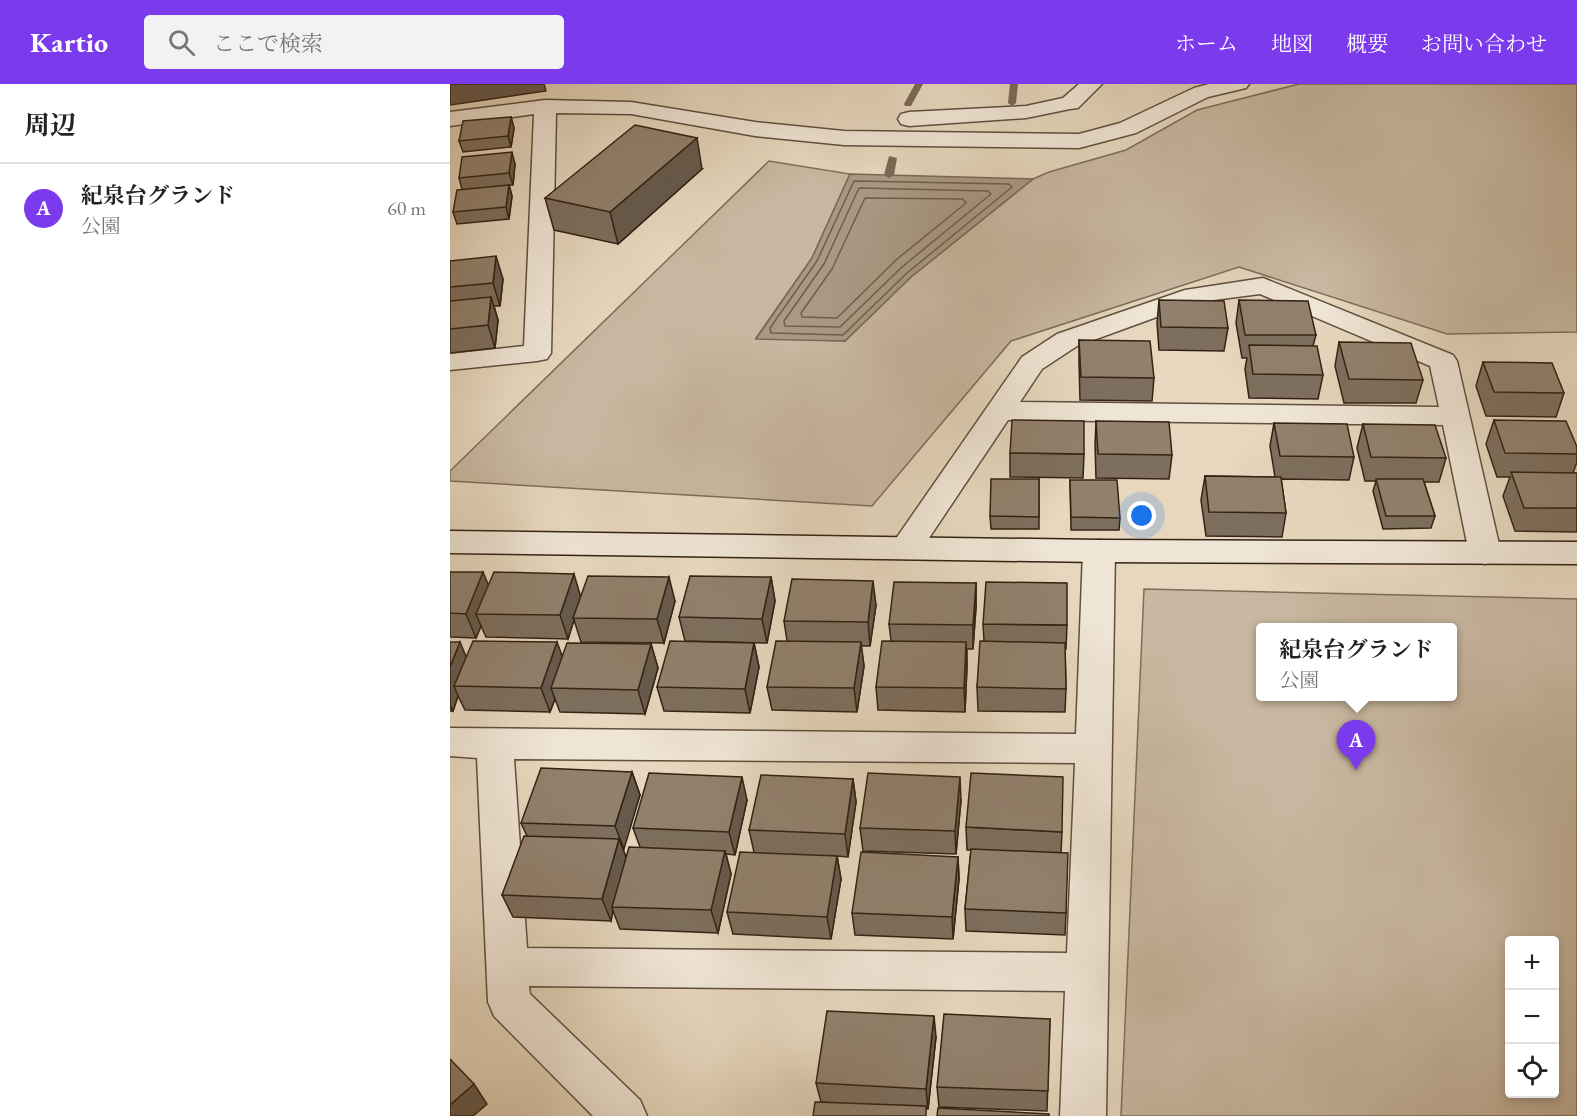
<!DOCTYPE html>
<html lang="ja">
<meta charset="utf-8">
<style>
body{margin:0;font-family:"EB Garamond","Noto Serif JP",serif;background:#f2f2f2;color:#222}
.controls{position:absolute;right:18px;bottom:18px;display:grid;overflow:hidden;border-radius:6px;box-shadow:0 3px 9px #0003}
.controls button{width:54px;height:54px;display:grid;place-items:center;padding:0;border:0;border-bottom:2px solid #e0e0e0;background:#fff;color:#222;font:30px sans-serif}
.you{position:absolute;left:692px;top:432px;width:21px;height:21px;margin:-15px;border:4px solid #fff;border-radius:50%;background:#1a73e8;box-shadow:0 0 0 9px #1a73e833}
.badge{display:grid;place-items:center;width:39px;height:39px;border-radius:50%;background:#7c3aed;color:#fff;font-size:20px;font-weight:700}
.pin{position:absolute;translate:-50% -50px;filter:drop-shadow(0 2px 3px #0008)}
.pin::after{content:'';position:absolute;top:32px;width:21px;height:18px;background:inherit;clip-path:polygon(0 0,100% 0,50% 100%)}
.popup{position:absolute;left:806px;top:539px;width:201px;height:78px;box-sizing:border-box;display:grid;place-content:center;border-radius:6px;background:#fff;filter:drop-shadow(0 2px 4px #0005);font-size:20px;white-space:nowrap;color:#767676}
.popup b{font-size:22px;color:#222}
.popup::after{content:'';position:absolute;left:50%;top:100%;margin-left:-12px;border:12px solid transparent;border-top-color:#fff}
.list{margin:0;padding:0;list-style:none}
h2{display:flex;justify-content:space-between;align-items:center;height:78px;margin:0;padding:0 24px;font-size:26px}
h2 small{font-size:20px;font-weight:400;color:#767676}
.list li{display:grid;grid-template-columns:39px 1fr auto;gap:18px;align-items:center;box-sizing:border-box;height:90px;padding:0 24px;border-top:2px solid #e0e0e0}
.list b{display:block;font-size:22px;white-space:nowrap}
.list p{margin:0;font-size:20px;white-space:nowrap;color:#767676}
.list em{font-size:20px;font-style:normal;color:#767676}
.icon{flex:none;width:33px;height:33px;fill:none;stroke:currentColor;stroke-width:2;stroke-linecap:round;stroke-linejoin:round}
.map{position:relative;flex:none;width:1127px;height:1032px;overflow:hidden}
header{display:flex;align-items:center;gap:36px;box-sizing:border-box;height:84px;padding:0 30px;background:#7c3aed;color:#fff}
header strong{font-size:28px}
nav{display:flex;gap:33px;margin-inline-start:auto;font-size:21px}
.search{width:420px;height:54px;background:#f2f2f2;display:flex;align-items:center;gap:15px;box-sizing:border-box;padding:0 21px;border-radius:6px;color:#767676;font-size:22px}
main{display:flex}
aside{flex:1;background:#fff}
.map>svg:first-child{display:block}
.green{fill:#c8b8a1;stroke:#7e6d5a;stroke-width:1.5;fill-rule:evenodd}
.water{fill:#a99984;stroke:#7a6957;stroke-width:1.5}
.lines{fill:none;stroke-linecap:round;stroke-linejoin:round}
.shore{stroke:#6e5e4c;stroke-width:1.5}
.stream{fill:#7a6957;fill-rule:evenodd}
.street-casing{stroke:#604f3e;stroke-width:3}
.secondary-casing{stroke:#342213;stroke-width:3}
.street{fill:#efe5d5;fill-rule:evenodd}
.secondary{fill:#efe5d5;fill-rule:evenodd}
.wall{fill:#7d6e5d;stroke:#342213;stroke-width:1.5}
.shaded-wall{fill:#665a4c;stroke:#342213;stroke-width:1.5}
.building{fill:#91806c;stroke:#342213;stroke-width:1.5}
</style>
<header>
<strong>Kartio</strong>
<div class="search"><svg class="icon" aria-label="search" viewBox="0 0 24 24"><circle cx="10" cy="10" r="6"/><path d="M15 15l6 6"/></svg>ここで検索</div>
<nav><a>ホーム</a><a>地図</a><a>概要</a><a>お問い合わせ</a></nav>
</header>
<main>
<aside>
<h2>周辺<small></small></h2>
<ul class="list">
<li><span class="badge">A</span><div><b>紀泉台グランド</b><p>公園</p></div><em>60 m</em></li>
</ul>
</aside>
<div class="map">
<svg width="1127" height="1032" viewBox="0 0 1127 1032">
<rect width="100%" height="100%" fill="#e6d7be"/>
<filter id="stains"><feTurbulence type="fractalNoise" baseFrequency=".00333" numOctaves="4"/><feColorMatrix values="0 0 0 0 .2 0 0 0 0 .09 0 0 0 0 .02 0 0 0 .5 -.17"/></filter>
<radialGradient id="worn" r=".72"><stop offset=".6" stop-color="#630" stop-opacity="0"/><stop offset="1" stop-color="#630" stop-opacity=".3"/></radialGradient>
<g class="green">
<path d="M849 0H1127V248L997 250 789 183 561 257 422 422 0 397V387L319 77 400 90 362 174 306 254 395 257 461 193 583 95 599 88 676 66 747 26Z"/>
<path d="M694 505 1127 515V1032H671ZM810 544H1002V612H810ZM1060 856H1104V1010H1060Z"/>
</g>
<path class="water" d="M400 90 583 95 461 193 395 257 306 255 362 174Z"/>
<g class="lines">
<g class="shore">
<path d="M404 97 559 100 562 103 457 189 393 251 321 249 320 244 367 177Z"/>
<path d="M409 104 538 107 541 110 452 183 390 243 335 242 334 237 374 180Z"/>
<path d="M415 114 513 115 516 119 446 176 387 234 352 233 351 229 382 185Z"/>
</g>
<g class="stream">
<path d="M465 0H473L461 22H455L454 20Z"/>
<path d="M560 0H568L566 19 562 22 558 19Z"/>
<path d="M439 72 447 74 444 91 439 94 434 91Z"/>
</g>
<g class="street-casing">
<g id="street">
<path d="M629 0H652L628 24 620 25 576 34 459 42 451 40 448 35 451 30 459 28 576 22 613 14Z"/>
<path d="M759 0H799L796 4 758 13 686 49 629 64 394 61 305 52 181 30 106 29 101 269 97 275 87 277 0 286V270L74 262 84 30 0 42V28L95 16 181 18 305 38 394 47 629 50 670 39 744 4Z"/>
<path d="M813 194 1003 271 1007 277 1051 469 1046 477 1035 480 1024 477 1019 469 993 341 558 336 467 472 456 475 445 472 440 464 445 456 572 273 607 250 735 206ZM810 210 980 282 989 323 570 318 592 285 627 262 748 218Z"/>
<path d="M649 456 660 459 665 467 656 1032H610L615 907 79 902 80 910 190 1016 197 1032H143L44 932 38 918 27 674 0 672V644L626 650 633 467 638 459ZM64 675 625 679 617 869 77 864Z"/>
</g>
</g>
<g class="secondary-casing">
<path id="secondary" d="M0 447 649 456 1127 458V480L649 478 0 469Z"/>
</g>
<use href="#street" class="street"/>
<use href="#secondary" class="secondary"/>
</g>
<g class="wall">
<path d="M61 33 64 44 61 63 13 68 9 57Z"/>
<path d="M65 80 63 101H59L62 112 59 135 7 140 3 128 12 105 9 94Z"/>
<path d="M252 85 168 160 104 146 95 114Z"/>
<path d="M0 177 53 195 50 222H44L48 236 45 264 0 269Z"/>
<path d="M709 216 778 244 774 267 709 266 707 239Z"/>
<path d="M789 216 866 251 863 262 873 291 868 315 799 314 795 285 797 274H792L786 239Z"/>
<path d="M629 256 704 294 702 317 630 316 629 280Z"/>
<path d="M889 258 973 296 966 319H894L885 282Z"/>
<path d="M1033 278 1114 309 1106 333 1036 332 1026 302Z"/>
<path d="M1044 336 1127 363V378L1123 389H1127V448L1065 447 1053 412 1060 393H1047L1036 360Z"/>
<path d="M646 337 722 371 719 395 646 394 645 361Z"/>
<path d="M824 339 904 373 899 396 831 395 836 429 832 453 756 452 751 416 755 392 825 393 820 362Z"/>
<path d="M913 340 996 374 989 398H974L985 432 981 444 933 445 923 407 926 397H915L907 364Z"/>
<path d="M560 369 634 370 633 394 560 393Z"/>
<path d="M589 395V445H541L540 432Z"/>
<path d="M620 396 670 434 669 446H621Z"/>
<path d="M0 488 38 500 131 512 225 517 214 559 131 558 124 536 118 555 36 553 31 542 26 554 0 553Z"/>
<path d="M321 493 325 517 317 559 235 557 229 533Z"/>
<path d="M526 499V523L523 565H517V582L515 628 428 626 426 603 441 557 439 540Z"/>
<path d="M426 521 420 562H411L414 582 407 628 322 626 317 603 337 557 334 537Z"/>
<path d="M533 540 617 541 616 565H615L616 605 615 628 528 627 527 603 534 557Z"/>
<path d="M0 558 16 572 112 571 201 560 208 584 195 630 110 628 105 615 100 628 15 626 8 612 3 627H0Z"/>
<path d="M304 559 309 583 300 629 214 627 207 603Z"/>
<path d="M182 688 190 711 173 765 176 774 190 763 183 744 297 716 285 771 276 770 281 790 268 849 170 845 163 827 161 837 63 833 52 811 77 752 71 739Z"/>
<path d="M403 695 406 718 398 773 387 772 391 795 381 855 283 850 277 828 304 768 299 746Z"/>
<path d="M511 716 506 770 413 767 410 744Z"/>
<path d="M516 743 612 748 611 769 616 829 615 851 516 847 515 825 521 766H517Z"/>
<path d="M508 773 509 795 503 855 405 851 402 829Z"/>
<path d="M600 935 597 1027 489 1023 487 1003Z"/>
<path d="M486 953 478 1025 371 1018 366 999Z"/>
</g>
<g class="shaded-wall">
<path d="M0 0H94L96 7 0 21Z"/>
<path d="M61 33 64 44 61 63 58 52Z"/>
<path d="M247 54 252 85 168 160 160 128Z"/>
<path d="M62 68 65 80 63 101 59 89Z"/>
<path d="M59 101 62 112 59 135 56 123Z"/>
<path d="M46 172 53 195 50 222 43 199Z"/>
<path d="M41 213 48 236 45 264 38 241Z"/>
<path d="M33 488 43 512 26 530 31 542 26 554 16 530Z"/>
<path d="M124 490 131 514 123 534 124 536 118 555 110 531Z"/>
<path d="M219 493 225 517 214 559 207 535Z"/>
<path d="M321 493 325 517 317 559 312 535Z"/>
<path d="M423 497 426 521 420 562 418 538Z"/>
<path d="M526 499V523L523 565V541Z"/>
<path d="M10 558 20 582 4 602 8 612 3 627 0 621V583Z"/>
<path d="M107 558 116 582 101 604 105 615 100 628 91 604Z"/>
<path d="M411 558 414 582 407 628 404 604Z"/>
<path d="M516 558 517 582 515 628 514 604Z"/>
<path d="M304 559 309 583 300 629 295 605Z"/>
<path d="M201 560 208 584 195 630 188 606Z"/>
<path d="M182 688 190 711 174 765 165 742Z"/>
<path d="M292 693 297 716 285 771 279 748Z"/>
<path d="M510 693 511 716 506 770 505 747Z"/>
<path d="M403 695 406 718 398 773 395 750Z"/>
<path d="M169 755 178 778 162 823 163 827 161 837 152 815Z"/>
<path d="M275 767 281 790 268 849 261 826Z"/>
<path d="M387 772 391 795 381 855 377 833Z"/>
<path d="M508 773 509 795 503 855 502 833Z"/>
<path d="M484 932 486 953 478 1025 476 1005Z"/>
<path d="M24 1000 37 1020 23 1032H0V1021Z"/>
</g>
<g class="building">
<path d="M61 33 58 52 9 57 13 37Z"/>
<path d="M185 41 247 54 160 128 95 114Z"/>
<path d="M62 68 59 89 9 94 12 73Z"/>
<path d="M59 101 56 123 3 128 7 106Z"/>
<path d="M46 172 43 199 0 203V177Z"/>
<path d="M41 213 38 241 0 245V217Z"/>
<path d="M709 216 774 217 778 244 711 243Z"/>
<path d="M789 216 858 217 866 251H795Z"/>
<path d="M629 256 700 257 704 294 631 293Z"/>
<path d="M889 258 961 259 973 296 899 295Z"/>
<path d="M799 261 867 262 873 291 803 290Z"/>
<path d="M1033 278 1102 279 1114 309 1044 308Z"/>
<path d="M562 336 634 337V370L560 369Z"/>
<path d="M1044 336 1116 337 1127 363V370L1055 369Z"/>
<path d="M646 337 719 338 722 371 648 370Z"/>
<path d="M824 339 897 340 904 373 830 372Z"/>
<path d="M913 340 985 341 996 374 921 373Z"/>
<path d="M1061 388 1127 389V424H1074Z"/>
<path d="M755 392 831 393 836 429 759 428Z"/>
<path d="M541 395H589V433L540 432Z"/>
<path d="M926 395H973L985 432H936Z"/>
<path d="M620 396H667L670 434 621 433Z"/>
<path d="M0 488H33L16 530 0 529Z"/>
<path d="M44 488 124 490 110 531 26 530Z"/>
<path d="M138 492 219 493 207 535 123 534Z"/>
<path d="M240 492 321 493 312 535 229 533Z"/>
<path d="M342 495 423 497 418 538 334 537Z"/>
<path d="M444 498 526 499 523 541 439 540Z"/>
<path d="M536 498 617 499V541L533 540Z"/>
<path d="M23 557 107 558 91 604 4 602Z"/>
<path d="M220 557 304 559 295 605 207 603Z"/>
<path d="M326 557 411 558 404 604 317 603Z"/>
<path d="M432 557 516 558 514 604 426 603Z"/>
<path d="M530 557 615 559 616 605 527 603Z"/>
<path d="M0 558H10L0 583Z"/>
<path d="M117 559 201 560 188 606 101 604Z"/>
<path d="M91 684 182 688 165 742 71 739Z"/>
<path d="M199 689 292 693 279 748 183 744Z"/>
<path d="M418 689 510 693 505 747 410 744Z"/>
<path d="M521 689 613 693 612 748 516 743Z"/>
<path d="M311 691 403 695 395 750 299 746Z"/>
<path d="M74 752 169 755 152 815 52 811Z"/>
<path d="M179 763 275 767 261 826 162 823Z"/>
<path d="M521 765 618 769 616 829 515 825Z"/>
<path d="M290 768 387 772 377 833 277 828Z"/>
<path d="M411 768 508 773 502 833 402 829Z"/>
<path d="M377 927 484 932 476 1005 366 999Z"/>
<path d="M494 930 600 935 598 1007 487 1003Z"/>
<path d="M0 975 24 1000 0 1021Z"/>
<path d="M365 1018 476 1022V1032H363Z"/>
<path d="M488 1024 599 1030V1032H487Z"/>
</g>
<rect width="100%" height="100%" filter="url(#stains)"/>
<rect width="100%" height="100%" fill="url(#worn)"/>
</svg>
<div class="controls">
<button>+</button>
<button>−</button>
<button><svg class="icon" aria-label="locate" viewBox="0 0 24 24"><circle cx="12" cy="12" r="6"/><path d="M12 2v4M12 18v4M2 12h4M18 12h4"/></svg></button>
</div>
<div class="you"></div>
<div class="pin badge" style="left:906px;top:686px">A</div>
<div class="popup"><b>紀泉台グランド</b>公園</div>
</div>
</main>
